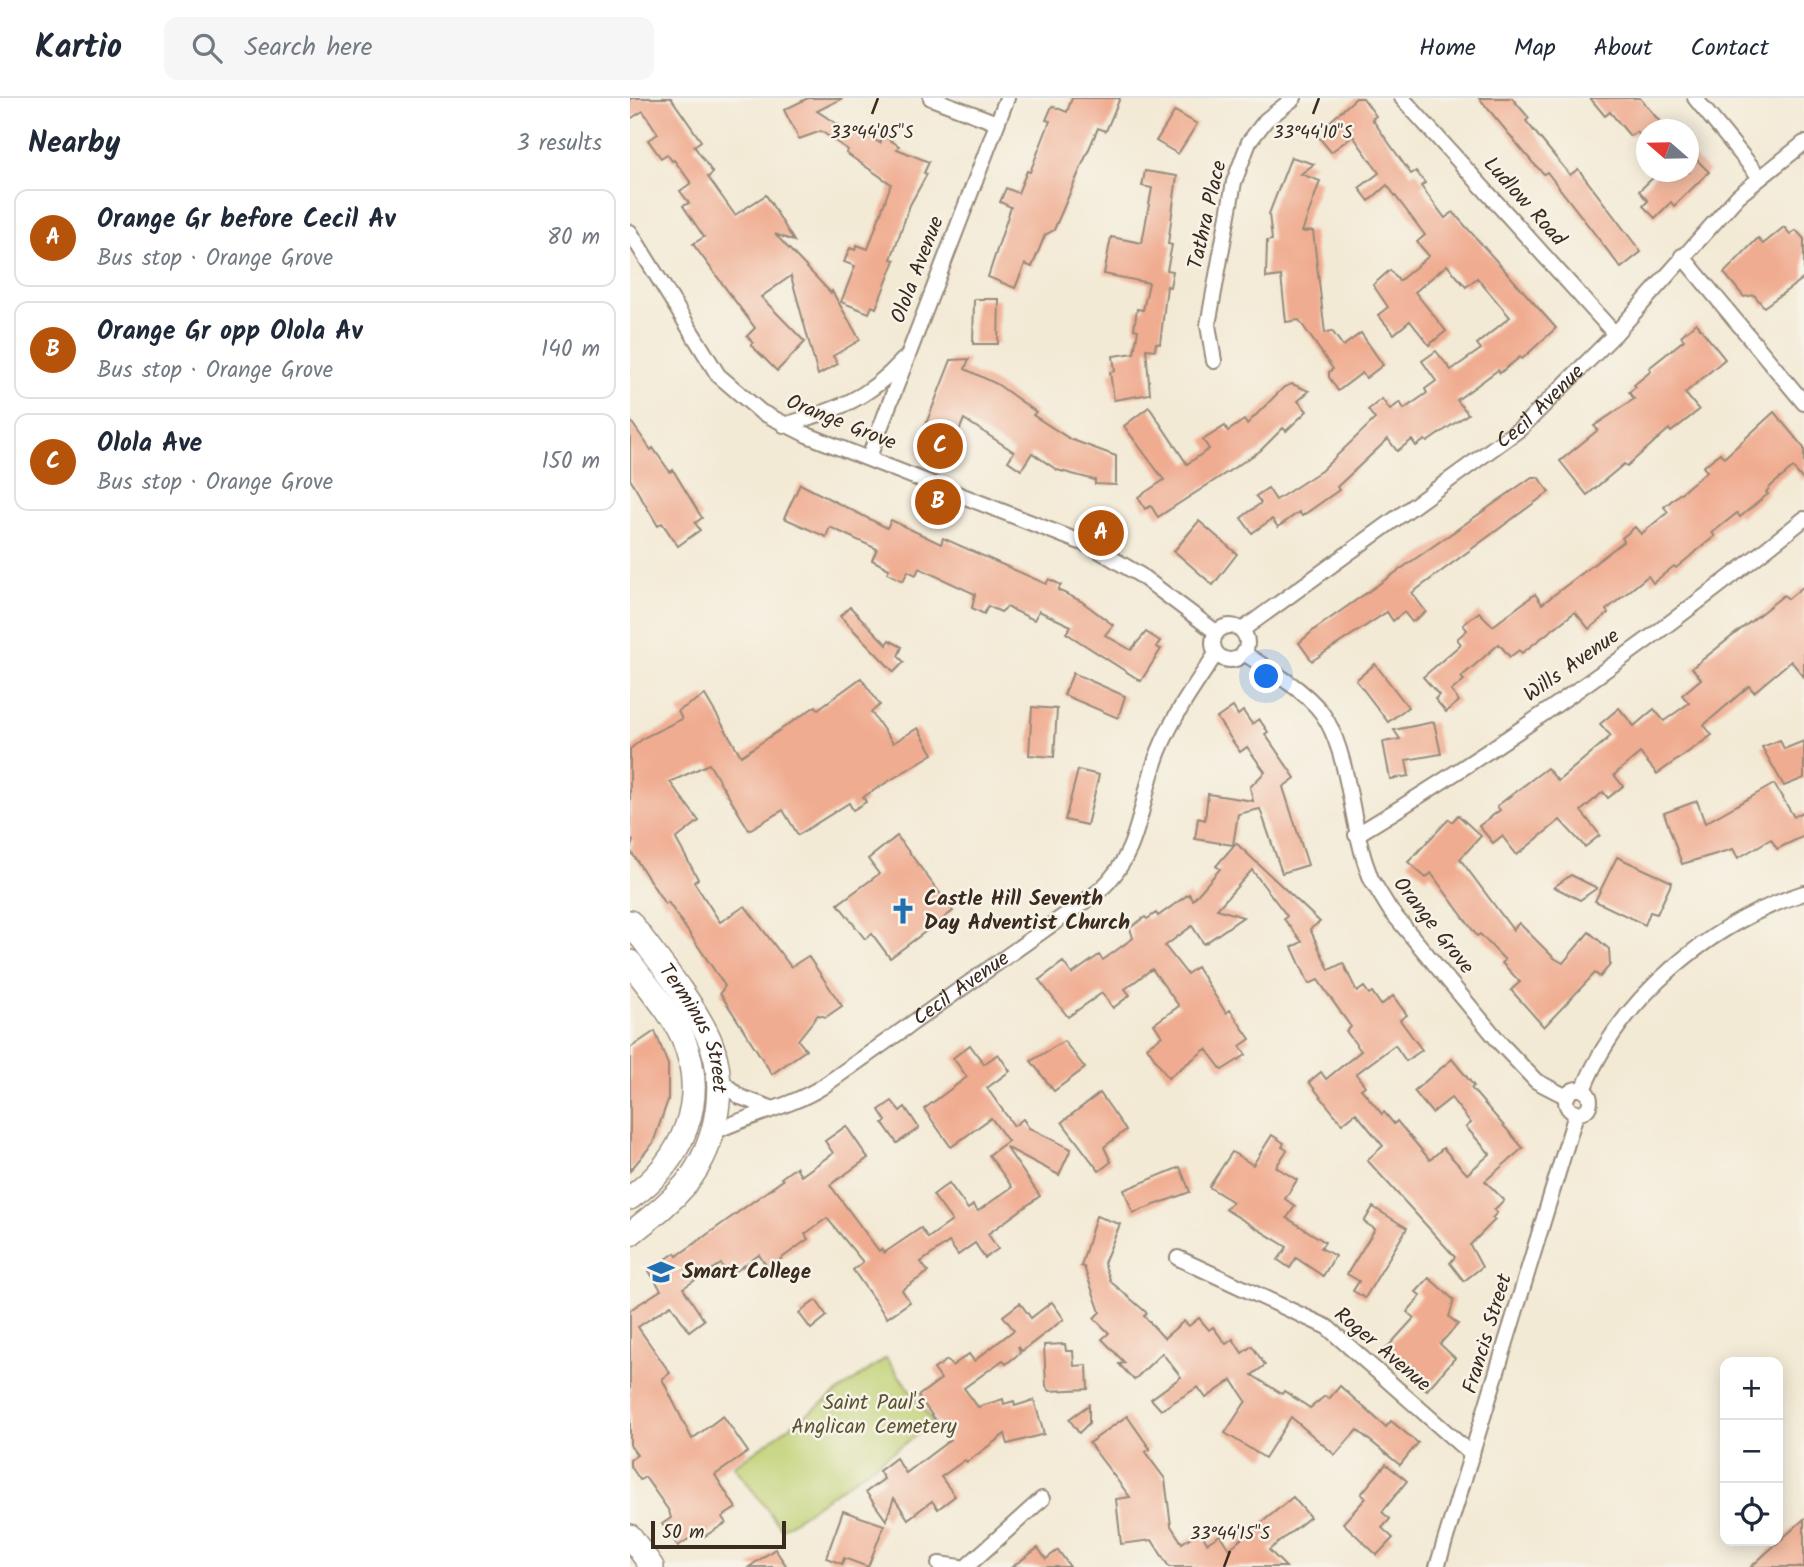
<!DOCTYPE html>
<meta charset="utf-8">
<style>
body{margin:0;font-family:Kalam,sans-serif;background:#f6f6f7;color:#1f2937}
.controls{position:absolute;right:21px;bottom:21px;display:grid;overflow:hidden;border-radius:14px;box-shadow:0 4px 18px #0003}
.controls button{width:63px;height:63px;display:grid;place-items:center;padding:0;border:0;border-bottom:2px solid #e0e1e3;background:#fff;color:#1f2937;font:35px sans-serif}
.compass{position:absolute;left:1006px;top:21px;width:63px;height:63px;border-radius:50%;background:#fff;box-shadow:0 4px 18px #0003;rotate:290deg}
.scale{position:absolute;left:21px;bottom:18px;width:135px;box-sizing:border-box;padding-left:7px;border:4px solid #3b2a1e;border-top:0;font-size:19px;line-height:24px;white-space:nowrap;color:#3b2a1e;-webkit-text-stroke:5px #f7f3e8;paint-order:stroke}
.you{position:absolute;left:637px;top:579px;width:24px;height:24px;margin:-18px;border:5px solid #fff;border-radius:50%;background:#1a73e8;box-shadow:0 0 0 10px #1a73e833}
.badge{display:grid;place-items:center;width:46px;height:46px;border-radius:50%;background:#b45309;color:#fff;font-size:23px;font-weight:700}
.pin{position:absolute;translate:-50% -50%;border:4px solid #fff;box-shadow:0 2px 7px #0006}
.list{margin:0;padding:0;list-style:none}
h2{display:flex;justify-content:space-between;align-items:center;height:91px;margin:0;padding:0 28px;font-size:30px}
h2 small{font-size:23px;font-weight:400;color:#747a83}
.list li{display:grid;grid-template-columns:46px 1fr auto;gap:21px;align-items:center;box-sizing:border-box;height:98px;margin:0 14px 14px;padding:0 14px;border:2px solid #e0e1e3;border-radius:14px}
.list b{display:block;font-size:26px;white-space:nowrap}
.list p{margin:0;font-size:23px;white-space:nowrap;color:#747a83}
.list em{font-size:23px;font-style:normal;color:#747a83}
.icon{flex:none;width:38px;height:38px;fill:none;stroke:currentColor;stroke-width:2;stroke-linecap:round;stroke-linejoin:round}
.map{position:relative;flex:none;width:1174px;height:1469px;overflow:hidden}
header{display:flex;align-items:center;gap:42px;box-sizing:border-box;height:98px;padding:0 35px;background:#fff;border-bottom:2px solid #e0e1e3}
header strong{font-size:33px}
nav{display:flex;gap:38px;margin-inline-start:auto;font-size:24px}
.search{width:490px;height:63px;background:#f6f6f7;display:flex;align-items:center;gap:18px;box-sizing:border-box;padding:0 24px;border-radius:14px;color:#747a83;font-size:26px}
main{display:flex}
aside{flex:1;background:#fff}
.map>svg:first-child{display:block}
.green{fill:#c0d173;stroke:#7e7e48;stroke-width:2}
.building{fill:#f0ac90}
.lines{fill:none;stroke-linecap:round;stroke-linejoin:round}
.street-casing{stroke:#978a7a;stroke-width:18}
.primary-casing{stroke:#978a7a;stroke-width:26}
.street{stroke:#fff;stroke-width:14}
.primary{stroke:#fff;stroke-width:23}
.ticks{fill:none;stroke:#3b2a1e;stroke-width:2.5}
.labels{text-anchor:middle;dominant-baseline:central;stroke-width:5;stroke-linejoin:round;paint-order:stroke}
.street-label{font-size:21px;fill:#3b2a1e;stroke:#f7f3e8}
.poi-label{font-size:21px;font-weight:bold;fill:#3b2a1e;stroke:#f7f3e8;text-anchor:start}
.park-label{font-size:21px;fill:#5c5433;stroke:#f7f3e8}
.ticks-label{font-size:18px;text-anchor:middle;fill:#3b2a1e;stroke:#f7f3e8;stroke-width:5;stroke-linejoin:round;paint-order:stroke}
</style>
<header>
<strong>Kartio</strong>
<div class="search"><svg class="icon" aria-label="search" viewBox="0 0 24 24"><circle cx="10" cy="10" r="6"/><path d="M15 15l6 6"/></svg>Search here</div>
<nav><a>Home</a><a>Map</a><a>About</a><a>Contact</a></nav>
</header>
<main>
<aside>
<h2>Nearby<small>3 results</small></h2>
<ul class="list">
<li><span class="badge">A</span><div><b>Orange Gr before Cecil Av</b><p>Bus stop · Orange Grove</p></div><em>80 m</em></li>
<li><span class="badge">B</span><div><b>Orange Gr opp Olola Av</b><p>Bus stop · Orange Grove</p></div><em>140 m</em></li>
<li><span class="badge">C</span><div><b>Olola Ave</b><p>Bus stop · Orange Grove</p></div><em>150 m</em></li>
</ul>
</aside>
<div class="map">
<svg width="1174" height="1469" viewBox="0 0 1174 1469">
<rect width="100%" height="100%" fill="#f7f3e8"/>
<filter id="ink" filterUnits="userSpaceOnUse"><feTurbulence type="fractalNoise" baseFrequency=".0143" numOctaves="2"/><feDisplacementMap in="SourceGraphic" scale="14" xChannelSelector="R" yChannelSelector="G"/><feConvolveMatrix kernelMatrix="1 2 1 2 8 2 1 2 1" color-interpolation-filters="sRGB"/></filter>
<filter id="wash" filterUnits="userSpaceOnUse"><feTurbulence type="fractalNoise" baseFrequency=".00686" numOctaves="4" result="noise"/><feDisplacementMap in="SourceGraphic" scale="28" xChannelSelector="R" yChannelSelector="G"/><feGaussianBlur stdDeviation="1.57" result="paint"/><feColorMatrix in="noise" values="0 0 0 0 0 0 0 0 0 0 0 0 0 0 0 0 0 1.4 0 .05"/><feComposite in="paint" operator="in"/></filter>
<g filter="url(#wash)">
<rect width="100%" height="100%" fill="#f3ead5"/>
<path class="green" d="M256 1260 304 1325 152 1431 104 1368Z"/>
<g id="blocks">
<g class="building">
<path d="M0 0H41L71 43 64 48 83 75 78 79 105 117 136 97 164 143 145 136 201 195 202 193 230 242 203 258 208 266 188 277 161 178 131 199 175 244 147 273 121 247 123 245 117 238 125 230 63 146 74 139 53 108 59 105 50 93 61 85 44 62 42 63 37 56 31 60 18 42 28 36 13 13 0 21Z"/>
<path d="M178 0H213L187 13 224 37 226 35 234 41 237 37 250 45 254 38 269 48 267 51 299 64 294 75 297 76 280 107 261 161 265 162 246 210 242 208 239 215 211 204 225 168 214 164 220 150 225 152 227 147 238 151 261 86 216 55 218 52 191 33 169 41 154 12Z"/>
<path d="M442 0H490L476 33 468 30 424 132 415 137 402 169 395 166 385 190 358 179 381 109 370 104 376 90 388 95 397 73 400 74 420 23 416 22 422 8 437 14Z"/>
<path d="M726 0H733L746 18 742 21 781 76 786 73 795 85 791 88 815 120 823 114 926 230 892 261 890 259 870 275 868 272 827 302 838 316 797 344 795 342 786 348 782 342 767 353 758 341 707 389 709 392 672 418 669 414 648 429 642 421 622 435 611 420 631 405 626 398 638 390 646 402 691 373 745 321 738 312 752 301 760 312 770 304 774 311 797 295 795 291 806 283 792 263 806 253 821 272 851 251 847 246 880 219 847 180 836 189 817 167 785 194 816 233 799 247 780 223 764 236 748 217 758 209 743 187 760 172 769 183 799 158 787 144 795 137 757 87 739 103 729 90 749 75 723 38 701 54 686 36Z"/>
<path d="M849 0H882L899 20 896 23 940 77 948 71 1011 154 991 170 917 74 914 76 903 65Z"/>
<path d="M960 0H1010L1037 32H1017V46L1007 34 1000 38 980 14 975 18Z"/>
<path d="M545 13 567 26 548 56 526 43Z"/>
<path d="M1059 54 1079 74 1044 108 1041 104 1025 120 1013 108 1018 103 1009 93 1029 74H1059Z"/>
<path d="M661 59 684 66 671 76 690 83 672 134 683 133 695 235 702 233 713 248 731 235 753 267 736 280 732 275 708 293 699 279V274L703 271 669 222 656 224 651 178 636 180 637 143 642 142 639 116Z"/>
<path d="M515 73 547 78 538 146 542 147 537 172 543 173 540 189 537 188 530 246 526 245 525 252 516 251 520 296 484 302 480 274 485 273 483 258 504 255 508 232 504 231 507 211 513 212 519 185 474 176 481 139 512 145 522 90 512 88Z"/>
<path d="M1154 129 1160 136 1166 132 1174 141V180L1134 209 1124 197 1114 199 1094 175 1128 140 1133 146Z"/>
<path d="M344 201H369L368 246H343Z"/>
<path d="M1066 225 1095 261 1055 295 1069 312 1041 334 1039 331 997 368 994 366 957 397 930 363 968 332 964 328 1004 301 999 294 1006 289 1004 287 1021 273 1019 270 1054 242 1051 238Z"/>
<path d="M339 261 335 271 367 286 406 314 403 317 440 341 486 358V387L465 386V382L427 372 402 355 391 372 378 363 384 354 334 321 325 343 294 331 321 262Z"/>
<path d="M662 286 679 293 668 303 677 313 656 333 653 330 630 353 528 419 521 408 515 411 508 399 534 382 494 328 519 309 557 366 579 351 573 342 595 328 598 333 614 322 617 326 654 289Z"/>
<path d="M1144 314 1174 350V383L1163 370 1142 387 1136 394 1138 396 1110 419 1107 415 1082 435 1085 438 1046 470 1044 468 1023 485 1018 478 976 512 978 515 959 531 945 514 892 555 889 552 880 559 869 546 831 579 834 582 821 593 829 603 816 614 805 601 809 597 793 579 831 546 827 541 837 532 833 527 849 514 863 528 905 496 912 506 994 443 992 440 1005 429 1011 436 1038 414 1034 409 1077 373 1073 369 1090 355 1094 360Z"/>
<path d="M0 322 21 352 23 350 40 374 43 372 72 420 65 425 70 432 48 448 32 425 28 428 0 381Z"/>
<path d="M902 379H908L919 394 782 495 796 514 782 524 774 514 763 523 757 514 682 563 669 545 685 531Z"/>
<path d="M170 386 257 430 261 422 311 446 313 440 416 486 419 481 431 487 428 492 451 503 483 527 475 537 501 552 516 534 530 543 526 549 531 551 511 583 436 535 441 528 409 513 404 522 377 509 371 514 358 508 354 516 342 510 345 496 289 470 286 477 278 473 273 483 257 475 259 471 242 462 247 451 200 429 196 439 154 420Z"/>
<path d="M569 423 607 456 583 487 544 453Z"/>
<path d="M1174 488V579L1161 563 1124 594 1119 588 1074 627 1082 637 1027 676 1010 655 984 677 993 688 978 700 973 694 951 713 970 737 955 749 930 722 887 757 872 738 863 745 849 728 870 712 867 708 917 670 928 683 981 638 970 626 989 610 1004 628 1024 611 1034 623 1059 605 1052 597 1071 581 1062 570 1154 497 1158 501Z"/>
<path d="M220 509 257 547 259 542 272 549 268 558 274 564 264 574 210 518Z"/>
<path d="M745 566 778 609 758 624 726 582Z"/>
<path d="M443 575 495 598 488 620 434 597Z"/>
<path d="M231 580 250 607 241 614 263 645 288 630 303 656 233 699 236 704 223 712 219 705 168 737 153 712 119 732 79 666 40 684 69 723 46 741 68 781 64 784 90 824 115 808 161 869 178 858 212 908 196 919 188 917 168 942 176 952 142 976 90 895 95 888 38 804 35 806 0 752 3 743 0 740V651L15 639 52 621 48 613 75 597 111 658 186 608 188 611Z"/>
<path d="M402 609 427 611 424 659 399 657Z"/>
<path d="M603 609 608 617 613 613 622 626 629 621 638 634 635 636 665 680 653 689 678 767 652 775 630 711 608 716 603 747 565 741 568 720 575 722 578 696 623 703 620 689 635 674 617 649 610 654 587 620Z"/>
<path d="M804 624 811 656 776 662 779 678 760 681 753 644 770 641 764 632Z"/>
<path d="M1150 642 1154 651 1174 643V680L1154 688 1132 649Z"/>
<path d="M448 672 469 677 457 727 435 722Z"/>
<path d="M1144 686 1164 719 1174 713V738L1147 751 1141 741 1108 760 1103 751 1052 766 1034 715 1067 703 1075 725Z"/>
<path d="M828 717 851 738 830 761 883 832 889 825 924 860 933 865 959 834 979 851 980 867 970 879 965 875 914 929 881 892 890 884 872 865 875 862 850 836 847 838 801 775 796 780 778 764 819 721 822 724Z"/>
<path d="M267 738 323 813 260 860 242 836 235 841 208 806 249 776 238 761Z"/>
<path d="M606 745 690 824 680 831 699 872 713 865 727 894 734 889 739 896 742 894 751 907 763 898 777 917 770 922 792 952 776 963 765 947 726 976 735 988 731 991 752 1016 754 1014 764 1026 767 1023 800 1062 813 1050 837 1076 860 1056 836 1029 841 1025 821 1000 802 1015 784 993 822 961 844 988 841 990 893 1050 855 1083 874 1102 864 1112 867 1115 862 1120 865 1122 840 1147 852 1169 834 1183 820 1165 825 1159 737 1062 753 1048 726 1015 712 1026 679 984 691 974 696 981 731 953 716 933 721 929 688 882 679 886 662 849 672 844 654 821 657 818 622 772 587 811 613 819 574 846 562 828 535 848 557 876 567 869 596 915 600 912 620 941 610 948 616 957 592 972 576 951 538 980 517 949 532 938 524 926 549 908 522 871 495 891 500 897 483 910 472 895 438 919 409 882 433 864 442 876 469 857 473 862 503 840 500 830 515 819 517 821 526 815 528 818 559 796 563 802 590 771 586 768Z"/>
<path d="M987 759 1042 784 1027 816 1020 814 1015 827 965 803Z"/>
<path d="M941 777 967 790 950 802 924 789Z"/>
<path d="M25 933 38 967V1002L23 1045 0 1073V950Z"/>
<path d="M434 943 455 970 424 993 401 963Z"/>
<path d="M340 947 354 966 368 956 380 973 357 990 384 1028 393 1021 399 1030 441 1051 429 1077 376 1049 410 1098 358 1136 368 1151 355 1160 345 1145 328 1157 319 1144 291 1164 298 1174 272 1192 280 1204 257 1220 223 1172 233 1164 197 1120 175 1136 178 1141 138 1170 129 1157 99 1178 91 1166 53 1190 74 1222 59 1233 41 1207 8 1229 40 1275 32 1281 62 1341 93 1318 118 1354 85 1377 106 1410 92 1419 96 1425 75 1438 72 1432 48 1448 32 1426 41 1420 39 1413 15 1379 10 1382 0 1367V1362L7 1357 0 1347V1212L31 1192 19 1173 45 1155 47 1158 153 1082 151 1080 166 1069 171 1078 203 1055 195 1043 216 1028 238 1060 200 1087 249 1153 251 1151 254 1155 291 1130 298 1140 322 1123 303 1097 319 1085 338 1111 343 1107 348 1113 382 1089 359 1057 378 1043 361 1020 321 1049 294 1011 337 979 323 960Z"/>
<path d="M470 995 496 1032 474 1049 481 1064 469 1073 432 1024Z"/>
<path d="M262 1003 270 1013 275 1009 289 1030 267 1045 253 1025 256 1023 249 1012Z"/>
<path d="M642 1037 654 1045 652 1049 657 1052 646 1069 667 1082 655 1101 665 1108 657 1120 695 1144 691 1150 705 1158 693 1178 666 1160 660 1170 648 1162 657 1149 595 1111 603 1104 579 1089 602 1054 623 1067Z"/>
<path d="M550 1069 560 1094 503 1115 494 1092Z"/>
<path d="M743 1109 777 1130 735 1200 723 1193 729 1183 717 1176 745 1131 734 1124Z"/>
<path d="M466 1118 490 1126 474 1165 481 1184 517 1215 514 1218 534 1240 554 1223 559 1228 569 1220 579 1232 583 1229 596 1246 603 1241 612 1255 622 1248 635 1267 622 1277 652 1296 654 1293 680 1310 695 1298 699 1301 710 1288 756 1329 761 1323 788 1345 770 1367 727 1332 705 1357 661 1319 635 1360 595 1335 616 1303 602 1282 576 1300 568 1289 531 1312 521 1301 551 1279 532 1255 504 1282 489 1266 495 1265 472 1241 479 1235 464 1220 470 1214 454 1169 451 1168Z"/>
<path d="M799 1180 824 1202 819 1219 828 1226 810 1246 825 1260 797 1292 754 1253 784 1220 777 1214 791 1198 786 1194Z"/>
<path d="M186 1202 197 1218 181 1231 169 1215Z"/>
<path d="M422 1204 434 1221 392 1253 388 1248 390 1255 376 1266 373 1262 334 1290 348 1309 373 1301 374 1306 384 1303 385 1308 404 1302 414 1336 378 1346 375 1336 337 1364 335 1362 311 1379 325 1398 308 1411 302 1403 278 1421 264 1400 256 1422 236 1394 254 1381 249 1373 266 1360 276 1375 320 1342 288 1298 311 1281 304 1271 317 1262 322 1268 339 1256 344 1263 384 1232 373 1218 390 1205 401 1220Z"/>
<path d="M435 1246 436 1253H443L444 1268 457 1267 458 1291 420 1293 416 1288 414 1247Z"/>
<path d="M459 1307V1325L449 1335 439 1321Z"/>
<path d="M497 1318 520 1351 515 1354 535 1381 541 1428 552 1445 570 1433 577 1445 590 1437 599 1451 663 1399 680 1419 639 1452 656 1469H539L522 1442 491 1446 486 1401 500 1399 459 1345Z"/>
<path d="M756 1366 777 1383 752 1414 760 1421 752 1430 763 1440 747 1457 713 1425 736 1400 731 1396Z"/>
<path d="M213 1413 254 1427 238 1469 214 1460 212 1466 196 1460Z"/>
<path d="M1174 1421V1469H1121L1134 1457Z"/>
<path d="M408 1450 416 1461 428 1452 440 1469H382Z"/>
<path d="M145 1451 157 1469H119Z"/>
</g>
</g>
</g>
<g filter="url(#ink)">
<use href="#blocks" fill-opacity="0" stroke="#978a7a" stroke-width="2"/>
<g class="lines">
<g class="street-casing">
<g id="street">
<path d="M301 0 367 25"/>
<path d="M772 0 985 236"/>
<path d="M1065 0 1129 78"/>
<path d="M0 134 88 277 131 314 177 337 463 449 510 477 586 534"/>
<path d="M1052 158 1174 305"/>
<path d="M584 263 578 227 604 84 619 44 636 22 664 0"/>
<path d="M154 327C205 312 236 303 273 262"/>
<path d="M239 359 377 0"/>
<circle cx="600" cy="545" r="17"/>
<path id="s1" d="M612 532 891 330 985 236 1108 98 1174 45"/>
<path d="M614 555C641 574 681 594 697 623 719 662 721 721 735 764L741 781 760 812 871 946 906 983 937 999"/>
<path d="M726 737C882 643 1032 535 1174 421"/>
<path d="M89 981 110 999 141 1010"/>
<circle cx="948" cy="1003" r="12"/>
<path d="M953 992C990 900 1080 825 1174 795"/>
<path id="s2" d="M82 1035C118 1017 158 1010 192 989L469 793C513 754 508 705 529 653 543 618 565 587 586 556"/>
<path d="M548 1160 697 1229 842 1357"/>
<path d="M309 1466 330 1469"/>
<path d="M336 1469 412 1401"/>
<path d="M807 1469 946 1016"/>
</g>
</g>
<g class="primary-casing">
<g id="primary">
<path id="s3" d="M0 824C26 860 56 895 76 934 100 981 88 1046 56 1086 39 1106 20 1120 0 1136"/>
<path d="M0 864C17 888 41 913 53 940 79 1003 53 1062 0 1100"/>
<path d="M0 1438 22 1469"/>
</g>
</g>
<use href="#street" class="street"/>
<use href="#primary" class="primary"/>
</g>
</g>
<path class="ticks" d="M242 16 248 0M683 16 689 0M594 1469 600 1453"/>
<defs>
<g id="church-bare" transform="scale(2.1)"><path d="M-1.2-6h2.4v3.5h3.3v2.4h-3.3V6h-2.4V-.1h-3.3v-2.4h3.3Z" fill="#1f6fb2" stroke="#f7f3e8" stroke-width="2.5" paint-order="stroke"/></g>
<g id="school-bare" transform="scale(2.1)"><path d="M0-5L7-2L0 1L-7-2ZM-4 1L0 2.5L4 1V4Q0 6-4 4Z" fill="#1f6fb2" stroke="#f7f3e8" stroke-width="2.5" paint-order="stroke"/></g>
</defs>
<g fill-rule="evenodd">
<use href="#church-bare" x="273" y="813"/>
<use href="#school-bare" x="31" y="1174"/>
</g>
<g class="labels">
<g class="street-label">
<text transform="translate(894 104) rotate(48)">Ludlow Road</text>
<text transform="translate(578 117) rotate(-77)">Tathra Place</text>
<text transform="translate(288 172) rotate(-69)">Olola Avenue</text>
<text stroke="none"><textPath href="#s1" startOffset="373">Cecil Avenue</textPath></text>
<text transform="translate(211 325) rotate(22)">Orange Grove</text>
<text transform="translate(942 568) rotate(-35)">Wills Avenue</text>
<text transform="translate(803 828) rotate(52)">Orange Grove</text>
<text stroke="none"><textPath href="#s2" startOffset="290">Cecil Avenue</textPath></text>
<text stroke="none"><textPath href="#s3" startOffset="126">Terminus Street</textPath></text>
<text transform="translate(858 1236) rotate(-73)">Francis Street</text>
<text transform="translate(752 1252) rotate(40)">Roger Avenue</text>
</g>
<g class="poi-label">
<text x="294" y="801">Castle Hill Seventh<tspan x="294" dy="24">Day Adventist Church</tspan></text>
<text x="52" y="1174">Smart College</text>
</g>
<g class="park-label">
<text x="244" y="1305">Saint Paul's<tspan x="244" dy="24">Anglican Cemetery</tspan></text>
</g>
</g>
<g class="ticks-label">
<text x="242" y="40">33°44'05"S</text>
<text x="683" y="40">33°44'10"S</text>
<text x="600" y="1441">33°44'15"S</text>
</g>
</svg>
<div class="controls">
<button>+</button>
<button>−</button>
<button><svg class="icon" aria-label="locate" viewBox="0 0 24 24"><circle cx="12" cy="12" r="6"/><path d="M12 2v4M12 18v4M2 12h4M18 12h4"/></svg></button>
</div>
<svg class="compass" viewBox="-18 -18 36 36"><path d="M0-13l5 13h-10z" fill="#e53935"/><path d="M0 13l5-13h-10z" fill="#747a83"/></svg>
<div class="scale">50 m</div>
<div class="you"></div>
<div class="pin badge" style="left:471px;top:435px">A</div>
<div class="pin badge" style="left:308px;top:404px">B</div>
<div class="pin badge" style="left:310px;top:348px">C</div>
</div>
</main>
